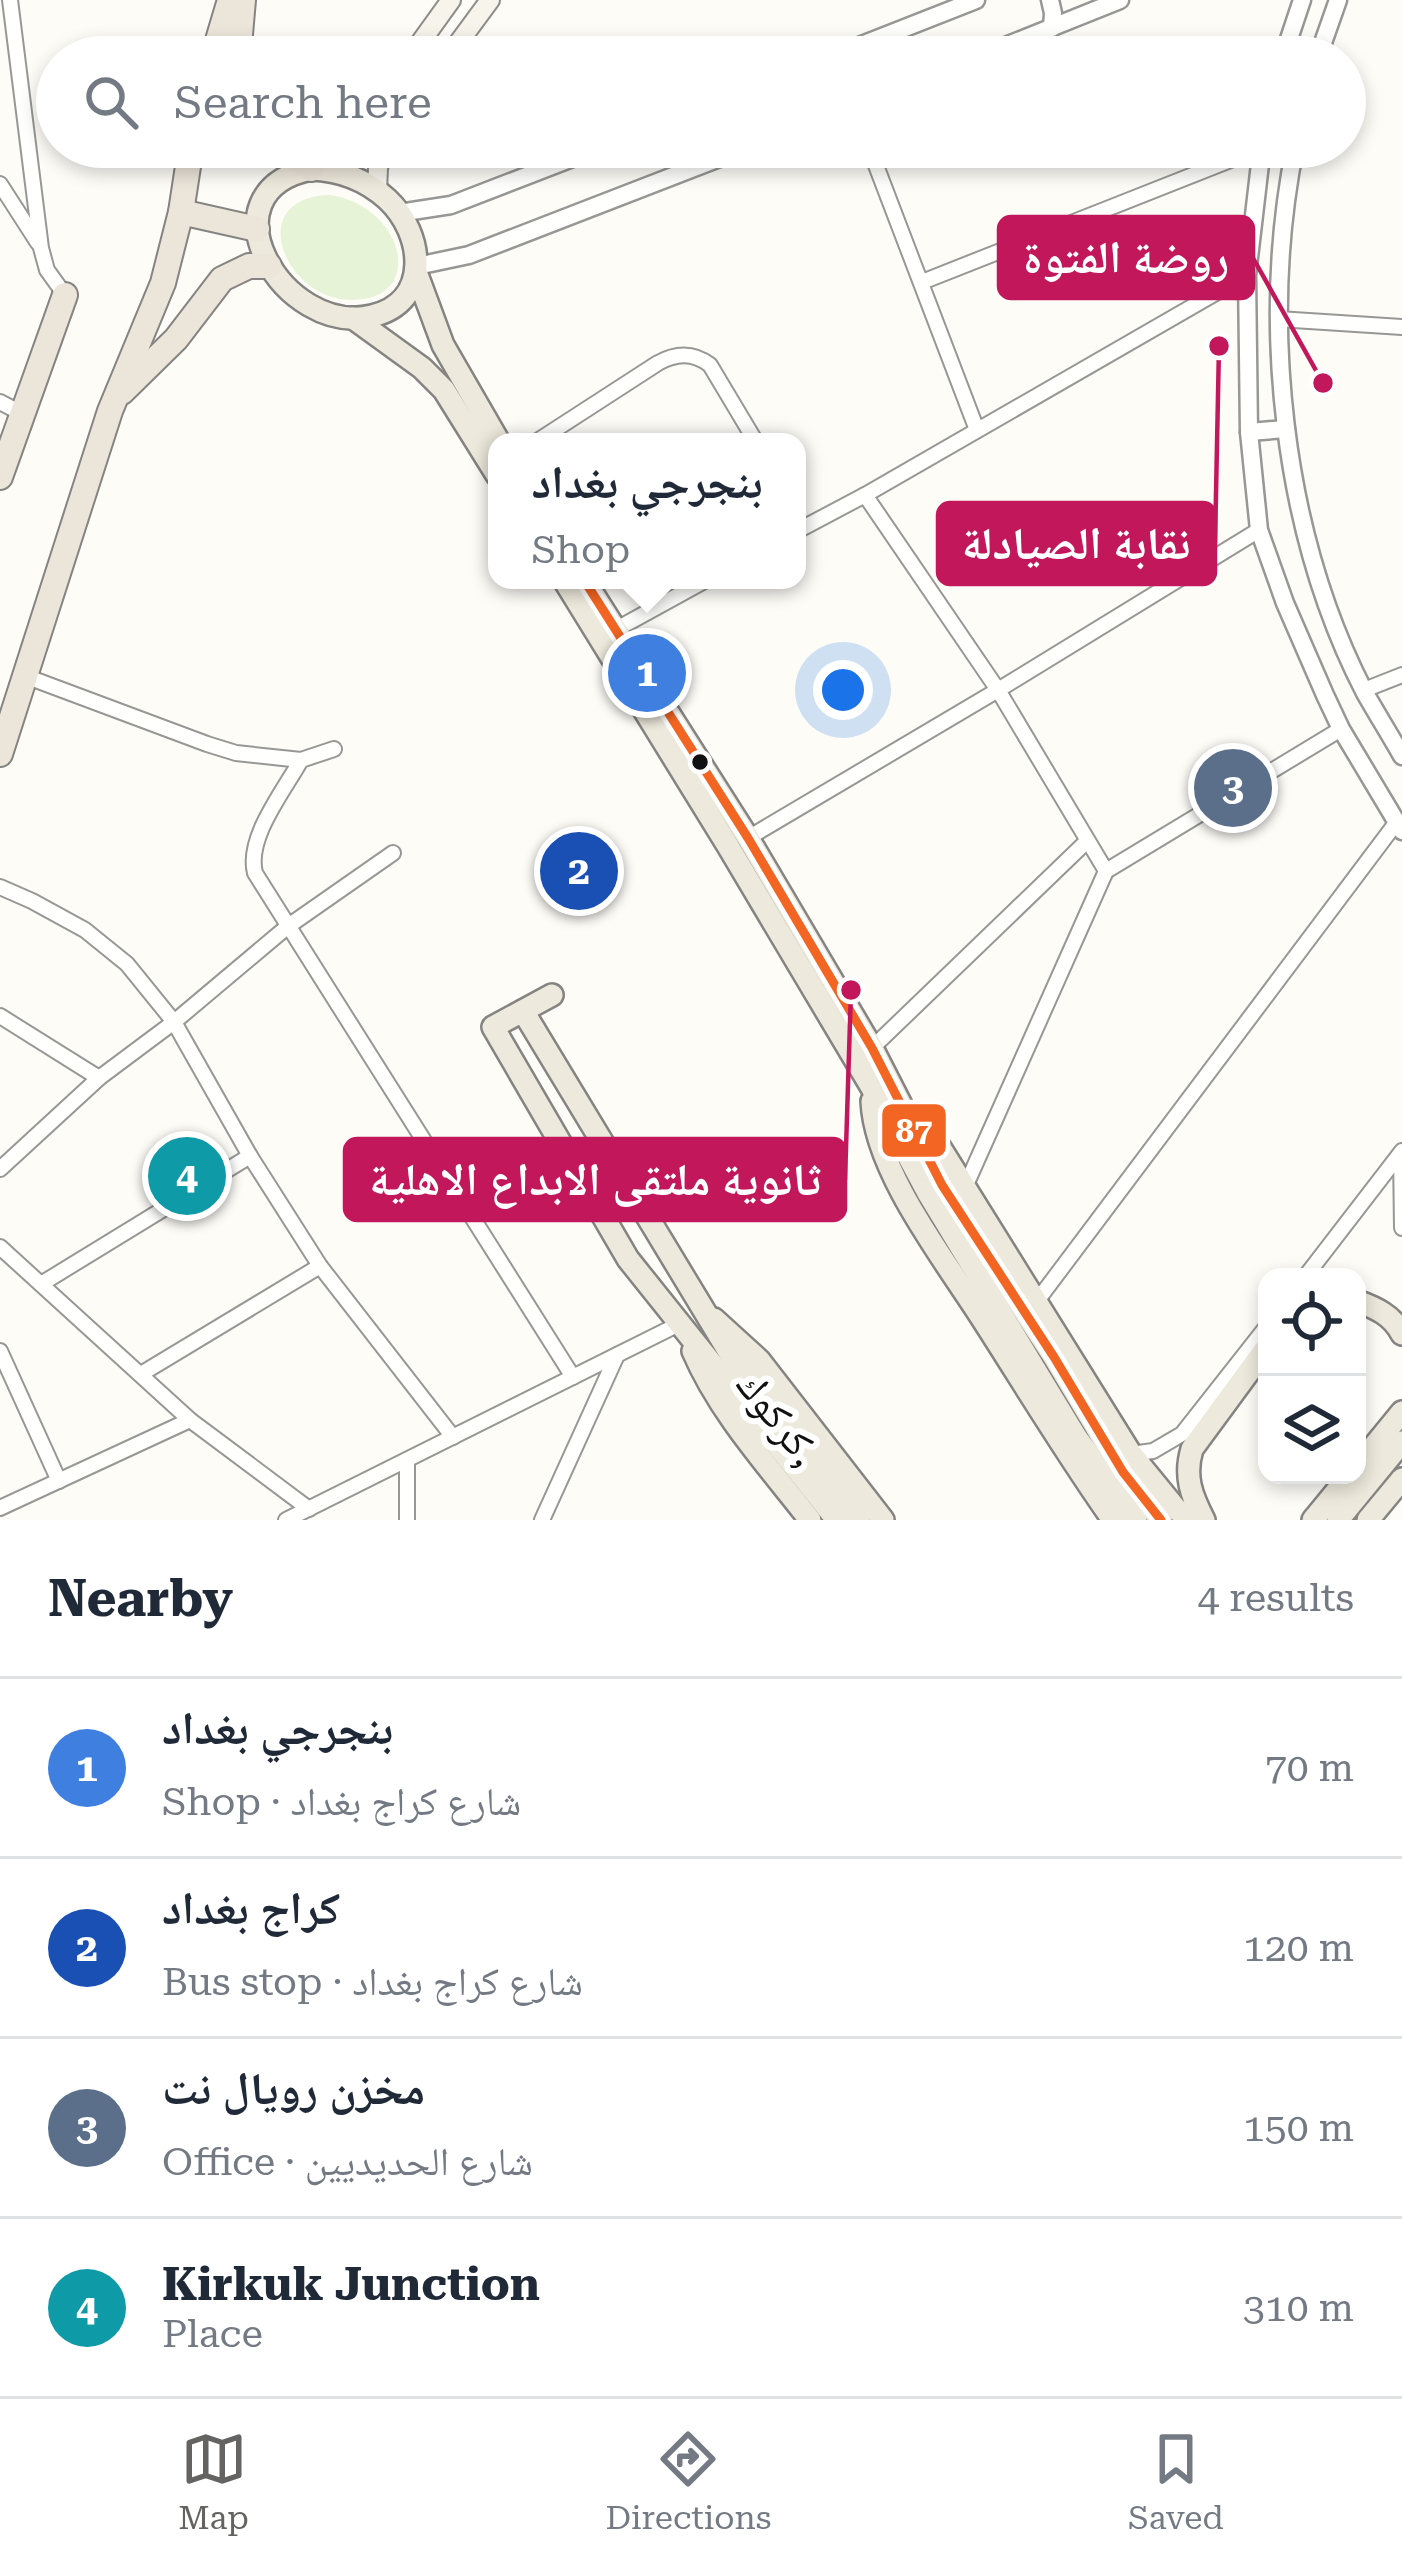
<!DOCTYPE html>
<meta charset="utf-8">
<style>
body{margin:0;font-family:"Roboto Serif","Noto Naskh Arabic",serif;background:#f2f2f3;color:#1f2937}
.controls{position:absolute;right:36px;bottom:36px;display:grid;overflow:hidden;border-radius:24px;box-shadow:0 6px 18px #0003}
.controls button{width:108px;height:108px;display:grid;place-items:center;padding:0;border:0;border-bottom:3px solid #e0e1e3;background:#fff;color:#1f2937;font:60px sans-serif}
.you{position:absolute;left:843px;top:690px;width:42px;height:42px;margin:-30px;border:9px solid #fff;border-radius:50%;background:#1a73e8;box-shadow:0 0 0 18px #1a73e833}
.badge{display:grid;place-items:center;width:78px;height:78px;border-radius:50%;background:#646362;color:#fff;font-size:39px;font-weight:700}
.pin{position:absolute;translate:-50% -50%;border:6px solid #fff;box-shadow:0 3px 12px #0006}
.popup{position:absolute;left:488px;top:433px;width:318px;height:156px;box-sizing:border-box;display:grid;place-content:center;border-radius:24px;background:#fff;filter:drop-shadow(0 3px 9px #0005);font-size:39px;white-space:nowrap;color:#747a83}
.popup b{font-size:45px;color:#1f2937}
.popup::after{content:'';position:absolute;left:50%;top:100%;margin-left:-24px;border:24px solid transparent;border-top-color:#fff}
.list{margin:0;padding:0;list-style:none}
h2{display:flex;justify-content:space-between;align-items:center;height:156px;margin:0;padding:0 48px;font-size:51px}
h2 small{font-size:39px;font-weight:400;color:#747a83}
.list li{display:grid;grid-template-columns:78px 1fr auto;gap:36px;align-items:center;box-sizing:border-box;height:180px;padding:0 48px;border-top:3px solid #e0e1e3}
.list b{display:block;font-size:45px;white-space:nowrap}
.list p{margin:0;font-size:39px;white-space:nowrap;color:#747a83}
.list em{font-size:39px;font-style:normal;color:#747a83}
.icon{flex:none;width:66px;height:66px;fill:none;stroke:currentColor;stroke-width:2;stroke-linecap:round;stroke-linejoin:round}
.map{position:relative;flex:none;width:1402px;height:1520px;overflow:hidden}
.search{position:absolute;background:#fff;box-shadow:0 6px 18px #0003;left:36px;right:36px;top:36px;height:132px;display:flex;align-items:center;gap:30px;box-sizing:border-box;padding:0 42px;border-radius:66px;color:#747a83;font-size:45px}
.sheet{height:876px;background:#fff}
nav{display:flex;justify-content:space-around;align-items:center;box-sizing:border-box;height:168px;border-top:3px solid #e0e1e3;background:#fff;font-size:33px;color:#747a83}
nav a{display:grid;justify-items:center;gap:6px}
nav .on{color:#646362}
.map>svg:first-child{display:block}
.green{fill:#e7f3d7}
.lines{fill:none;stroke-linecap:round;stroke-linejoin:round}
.minor-casing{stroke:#979795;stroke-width:18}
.tertiary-casing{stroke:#979795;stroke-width:21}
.secondary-casing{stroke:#8e8d8b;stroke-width:22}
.primary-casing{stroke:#858482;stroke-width:26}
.trunk-casing{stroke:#858482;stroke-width:28}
.minor{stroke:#fffffe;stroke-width:14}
.tertiary{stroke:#fffffe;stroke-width:16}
.secondary{stroke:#f6f4eb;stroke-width:18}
.primary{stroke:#ede9dc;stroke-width:21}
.trunk{stroke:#ece5da;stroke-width:24}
.bus-1-casing{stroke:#fff;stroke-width:18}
.bus-1{stroke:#f26522;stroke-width:9}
.bus-dot{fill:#111;stroke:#fff;stroke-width:4.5}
.labels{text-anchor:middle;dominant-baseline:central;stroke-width:12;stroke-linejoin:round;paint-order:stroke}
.street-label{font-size:42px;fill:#111;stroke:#fff}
.leader{fill:none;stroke:#c2185b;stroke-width:4.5}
.callout-dot{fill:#c2185b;stroke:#fff;stroke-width:4.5}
.callout{fill:#c2185b;stroke:#c2185b;stroke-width:4.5}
.callout-label{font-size:45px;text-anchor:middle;font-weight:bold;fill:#fff}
.line-badge{stroke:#fff;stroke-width:4.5}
.badge-label{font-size:33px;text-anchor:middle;font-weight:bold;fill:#fff}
</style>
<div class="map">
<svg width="1402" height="1520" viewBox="0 0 1402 1520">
<rect width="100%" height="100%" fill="#fdfcf7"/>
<path class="green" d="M330 195C404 206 427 299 353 300 284 301 243 197 330 195Z"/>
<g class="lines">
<g class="minor-casing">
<g id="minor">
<path d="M10 0 41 248 47 270 65 295"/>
<path d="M869 147 977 430"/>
<path d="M0 184 38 243"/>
<path d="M922 282 1261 148"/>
<path d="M1278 319 1402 327"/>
<path d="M0 402 21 413"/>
<path d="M536 442 658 363C676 353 693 352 710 365L756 442"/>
<path d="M865 495 998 690 1106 871 966 1185"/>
<path d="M797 531 865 495 1247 275"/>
<path d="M615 630 706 580"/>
<path d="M25 676 207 744 236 753 301 760"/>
<path d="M1364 690 1402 675"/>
<path d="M334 749 301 760C283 792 246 838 255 873L573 1377"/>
<path d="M748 838 998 690 1259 530"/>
<path d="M1106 871 1341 729"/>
<path d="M0 887 32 901 85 930 127 964 174 1022 250 1156 320 1266 453 1437"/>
<path d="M0 1016 99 1078"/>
<path d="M872 1048 1086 842"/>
<path d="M1401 1153 1402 1228"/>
<path d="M0 1169 99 1078 174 1022 287 927 393 853"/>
<path d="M0 1247 190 1420 309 1509"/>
<path d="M1305 1277 1402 1151"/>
<path d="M41 1284 250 1156"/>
<path d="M1037 1301 1396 823"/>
<path d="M0 1351 59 1481"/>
<path d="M141 1374 320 1266"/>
<path d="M1131 1454 1153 1451 1182 1434 1267 1326"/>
<path d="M407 1460V1520"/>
<path d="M0 1508 190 1420"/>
<path d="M286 1520 681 1323"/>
<path d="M542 1520 617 1355"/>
</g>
</g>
<g class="tertiary-casing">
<g id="tertiary">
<path d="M1050 0 1053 13 1052 28"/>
<path d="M831 57 976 0"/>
<path d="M978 57 1120 0"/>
<path d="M1283 57 1302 0"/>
<path d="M1318 57 1338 0"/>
<path d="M1262 147 1247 275 1249 432 1259 530 1285 603 1325 695 1341 729 1402 831"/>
<path d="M1295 147C1260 322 1282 533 1365 693 1377 714 1390 735 1402 756"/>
<path d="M399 213 451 205 601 147"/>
<path d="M417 266 469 255 748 147"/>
<path d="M1249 432 1286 429"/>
</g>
</g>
<g class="secondary-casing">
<g id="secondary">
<path d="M410 57 451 0"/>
<path d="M448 57 490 0"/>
<path d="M321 169 342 147"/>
<path d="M377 191 378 168 384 147"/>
</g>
</g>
<g class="primary-casing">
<g id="primary">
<path d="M311 169C340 170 365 179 387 199 424 233 432 302 372 316 283 337 199 192 311 169Z"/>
<path d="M416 272 443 345 499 442"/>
<path d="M353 318 422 368 444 390 497 475"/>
<path d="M564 580 728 846 872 1088 928 1193 1076 1437 1136 1520"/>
<path d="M584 580 748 838 872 1048 942 1185 1054 1357 1123 1472 1161 1520"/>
<path d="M552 995 493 1027 628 1259 837 1520"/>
<path d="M523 1011 734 1360 859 1520"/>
<path d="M872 1101C875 1172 945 1260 983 1320 1026 1387 1067 1455 1113 1520"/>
<path d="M921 1117 1131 1454 1176 1509 1192 1520"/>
<path d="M1357 1301C1376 1308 1392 1315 1402 1334"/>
<path d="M714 1319 759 1360 883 1520"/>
<path d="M693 1351C720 1414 769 1467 810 1520"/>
<path d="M1357 1467 1402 1412"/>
<path d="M1204 1520C1191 1495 1184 1476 1192 1449L1267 1347"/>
<path d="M1313 1520 1350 1475"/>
<path d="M1338 1520 1402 1442"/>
<path d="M1368 1520 1402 1479"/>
</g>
</g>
<g class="trunk-casing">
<g id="trunk">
<path d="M213 57 230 0"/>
<path d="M238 57 243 0"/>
<path d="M277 147 311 169"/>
<path d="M181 212 257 229"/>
<path d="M122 392 176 339 222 279 249 266H269"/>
<path d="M0 477 65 295"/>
<path d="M0 754 110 411 163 283 181 212 191 147"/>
</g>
</g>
<use href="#minor" class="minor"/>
<use href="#tertiary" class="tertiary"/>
<use href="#secondary" class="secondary"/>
<use href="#primary" class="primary"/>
<use href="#trunk" class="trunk"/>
<g class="bus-1-casing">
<path id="bus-1" d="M584 580 748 838 872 1048 942 1185 1054 1357 1123 1472 1161 1520"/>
</g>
<use href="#bus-1" class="bus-1"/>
</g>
<circle class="bus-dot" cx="700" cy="762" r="10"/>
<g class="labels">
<g class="street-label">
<text transform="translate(779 1418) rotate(52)">كركوك,</text>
</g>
</g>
<path class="leader" d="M1323 383L1253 258M1219 346L1215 543M851 990L845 1180"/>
<g class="callout-dot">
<circle cx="1323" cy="383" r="12"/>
<circle cx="1219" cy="346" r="12"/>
<circle cx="851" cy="990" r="12"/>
</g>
<g class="callout">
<rect x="999" y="217" width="254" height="81" rx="12"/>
<rect x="938" y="503" width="277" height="81" rx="12"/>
<rect x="345" y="1139" width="500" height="81" rx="12"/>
</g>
<g class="callout-label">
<text x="1126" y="273">روضة الفتوة</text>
<text x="1076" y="559">نقابة الصيادلة</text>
<text x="595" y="1195">ثانوية ملتقى الابداع الاهلية</text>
</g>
<rect class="line-badge" x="880" y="1102" width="68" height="57" rx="12" fill="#f26522"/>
<g class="badge-label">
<text x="914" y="1142">87</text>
</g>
</svg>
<div class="controls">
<button><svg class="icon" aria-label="locate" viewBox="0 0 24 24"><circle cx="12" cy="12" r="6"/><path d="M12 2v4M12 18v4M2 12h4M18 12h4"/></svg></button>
<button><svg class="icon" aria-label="layers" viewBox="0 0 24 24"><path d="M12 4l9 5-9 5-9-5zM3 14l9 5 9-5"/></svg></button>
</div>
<div class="you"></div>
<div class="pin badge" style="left:647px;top:673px;background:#3f7fe0">1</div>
<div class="popup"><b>بنجرجي بغداد</b>Shop</div>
<div class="pin badge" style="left:579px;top:871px;background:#1a4fb4">2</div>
<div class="pin badge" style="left:1233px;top:788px;background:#5c6f8a">3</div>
<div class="pin badge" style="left:187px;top:1176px;background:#0f9aa8">4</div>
<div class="search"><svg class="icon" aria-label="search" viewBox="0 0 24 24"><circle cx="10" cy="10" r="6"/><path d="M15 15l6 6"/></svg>Search here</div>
</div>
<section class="sheet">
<h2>Nearby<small>4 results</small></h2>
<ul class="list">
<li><span class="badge" style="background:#3f7fe0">1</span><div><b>بنجرجي بغداد</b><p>Shop · شارع كراج بغداد</p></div><em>70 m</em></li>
<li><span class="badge" style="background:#1a4fb4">2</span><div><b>كراج بغداد</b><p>Bus stop · شارع كراج بغداد</p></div><em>120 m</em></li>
<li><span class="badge" style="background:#5c6f8a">3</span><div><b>مخزن رويال نت</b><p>Office · شارع الحديديين</p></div><em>150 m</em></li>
<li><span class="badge" style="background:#0f9aa8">4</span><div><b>Kirkuk Junction</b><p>Place</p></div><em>310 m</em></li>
</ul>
</section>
<nav>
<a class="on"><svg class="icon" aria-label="map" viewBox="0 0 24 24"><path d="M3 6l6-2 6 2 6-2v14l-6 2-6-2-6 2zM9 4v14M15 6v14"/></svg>Map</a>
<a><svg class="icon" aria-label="directions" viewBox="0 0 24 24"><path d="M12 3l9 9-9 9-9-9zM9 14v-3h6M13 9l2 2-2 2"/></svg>Directions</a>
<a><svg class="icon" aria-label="saved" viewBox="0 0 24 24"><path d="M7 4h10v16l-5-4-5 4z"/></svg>Saved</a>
</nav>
